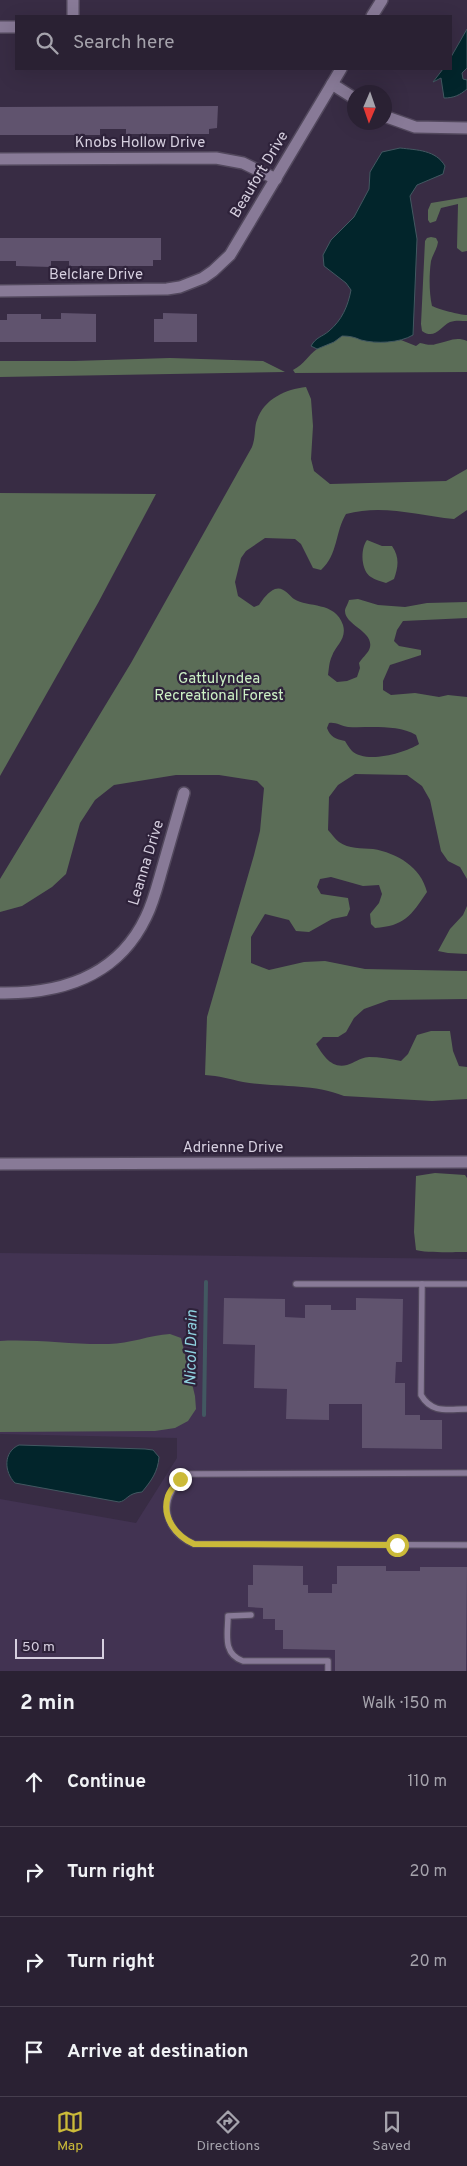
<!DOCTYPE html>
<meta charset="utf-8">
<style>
body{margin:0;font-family:Overpass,sans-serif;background:#32293b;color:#f1f3f6}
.compass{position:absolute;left:347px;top:85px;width:45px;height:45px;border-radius:50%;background:#2a2133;box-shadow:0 5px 20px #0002;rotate:182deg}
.scale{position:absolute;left:15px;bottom:12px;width:89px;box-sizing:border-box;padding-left:5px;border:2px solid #d6cfdf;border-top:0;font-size:14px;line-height:18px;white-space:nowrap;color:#d6cfdf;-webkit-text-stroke:4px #2e223a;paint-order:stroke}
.stop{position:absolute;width:15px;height:15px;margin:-11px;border:4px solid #cbba39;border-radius:50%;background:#fff}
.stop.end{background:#cbba39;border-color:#fff;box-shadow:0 1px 5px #0008}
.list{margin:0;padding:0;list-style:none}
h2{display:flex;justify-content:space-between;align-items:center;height:65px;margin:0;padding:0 20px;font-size:21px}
h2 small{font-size:16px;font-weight:400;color:#a5a3ac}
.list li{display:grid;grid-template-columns:32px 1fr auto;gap:15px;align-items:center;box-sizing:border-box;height:90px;padding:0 20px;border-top:1px solid #463e4e}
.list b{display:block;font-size:19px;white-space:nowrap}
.list em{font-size:16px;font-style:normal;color:#a5a3ac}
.icon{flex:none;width:28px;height:28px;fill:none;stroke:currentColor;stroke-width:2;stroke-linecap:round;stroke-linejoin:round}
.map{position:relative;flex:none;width:467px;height:1671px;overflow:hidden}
.search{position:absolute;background:#2a2133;box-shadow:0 5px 20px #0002;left:15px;right:15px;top:15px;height:55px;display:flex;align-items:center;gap:12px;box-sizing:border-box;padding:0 18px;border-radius:0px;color:#a5a3ac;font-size:19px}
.sheet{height:425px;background:#2a2133}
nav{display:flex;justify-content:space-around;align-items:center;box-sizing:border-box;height:70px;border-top:1px solid #463e4e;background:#2a2133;font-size:14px;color:#a5a3ac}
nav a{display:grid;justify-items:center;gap:2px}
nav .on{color:#cbba39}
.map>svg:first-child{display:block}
.built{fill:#423352}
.forest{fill:#5b6d57;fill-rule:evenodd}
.water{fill:#02252b;stroke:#425861}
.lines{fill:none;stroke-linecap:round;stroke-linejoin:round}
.stream{stroke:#425861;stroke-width:4}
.building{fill:#60536e}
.service-casing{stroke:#52485d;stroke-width:8}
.minor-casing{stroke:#52485d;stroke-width:14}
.service{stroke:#887a97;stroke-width:5.5}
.minor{stroke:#887a97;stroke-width:11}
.route{stroke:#cbba39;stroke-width:6}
.labels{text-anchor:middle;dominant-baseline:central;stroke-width:4.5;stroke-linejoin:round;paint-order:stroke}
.street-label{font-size:15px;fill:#d6cfdf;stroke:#2e223a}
.park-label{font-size:15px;fill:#ccf1c5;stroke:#2e223a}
.water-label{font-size:16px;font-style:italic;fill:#8fd2e0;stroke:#2e223a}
</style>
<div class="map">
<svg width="467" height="1671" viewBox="0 0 467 1671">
<rect width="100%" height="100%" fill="#382c44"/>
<path class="built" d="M0 1253 467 1259V1671H0V1499L136 1523 177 1458V1438L0 1434Z"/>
<g class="forest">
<path d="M467 197V251L462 252 457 248 458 204 441 208 436 221 430 223 428 220V210L431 203Z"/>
<path d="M431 237 436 238 438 242C437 249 433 254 431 261 429 275 429 292 432 306 438 309 460 315 467 315V321C462 321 456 320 450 322 440 327 435 340 422 331L421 324 425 241 427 238Z"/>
<path d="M342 336H353L367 341 401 340 416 346 420 343C425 344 431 346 436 344 448 342 455 336 467 341V372L295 373 293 370C305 364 308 355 317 349 326 344 334 342 342 336Z"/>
<path d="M170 358 263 361 285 372 0 377V361H74Z"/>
<path d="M306 387 311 399 313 426 311 459 314 471 330 484 446 481 467 469V510L454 519C417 515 382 504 346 514 335 532 338 555 321 570L313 568 301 544 295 539 265 538 246 551 241 558 235 582 238 596 254 607 259 605C263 599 268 592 275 589 283 586 289 595 294 599 308 608 335 601 343 625 347 639 336 645 332 656 329 662 329 669 328 675L337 682 347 681 357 677 360 668 359 663C362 658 367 654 369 650 377 632 345 626 345 611 345 608 348 604 349 600L358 599 378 605 405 607 427 603 467 602V618L403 621 397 630 394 641 399 646 421 650V655L390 665 383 681V690L391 695 415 693 439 697 448 695 467 697V879L460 867 448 861 441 851 430 800 422 786 407 775 355 774 338 785 329 797 328 830C332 834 335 839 339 842 349 849 361 848 373 849 397 853 421 867 427 892 411 916 404 926 375 928L371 924 370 914 379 903 382 894 379 885 363 886 331 877 320 879 317 887 321 894 348 898 350 909 347 916 332 919 309 932 296 931 289 920 265 914 251 937V963L269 970 304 962 325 961 365 969 467 971V999L389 1000 364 1009 354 1018 346 1032 338 1037H323L316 1044C323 1055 331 1069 347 1065 355 1063 358 1058 369 1057 379 1057 391 1059 401 1061L408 1054 417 1035 431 1031H450L453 1051 459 1066 467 1067V1099L432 1101 344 1096C311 1083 277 1088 243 1082 230 1079 219 1076 205 1075L207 1017 254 855 260 831 264 788 257 781 219 775H176L114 785 95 800 80 823 66 874 52 887 22 906 0 912V879L131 663 252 447C256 437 254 427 257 420 264 399 286 389 306 387ZM329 723C336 722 341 726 348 727 369 728 397 724 416 735L419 744C405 753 366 764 352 751 349 748 347 744 345 741 336 739 330 737 327 728Z"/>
<path d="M0 493 156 494 98 603 0 776Z"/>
<path d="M367 540 382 546H392C400 558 398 567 394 579L386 583C381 581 375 580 371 577 361 571 360 549 367 540Z"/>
<path d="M467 906V954L448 953 438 951 450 929 463 915Z"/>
<path d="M435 1173 465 1175 467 1178V1252C456 1252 424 1253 416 1250L414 1232 416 1176Z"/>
<path d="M170 1334 181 1338 195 1396 196 1409 188 1421 175 1428 155 1431 0 1432V1341C37 1339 73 1345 109 1344 129 1344 150 1335 170 1334Z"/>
</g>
<g class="water">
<path d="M467 29V68L462 73 463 79 467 80V89C460 95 454 98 444 98L441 78 433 82 443 69H451V57Z"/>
<path d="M400 148C417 150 436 150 445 166L443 174 417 185 410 196 417 239 413 335C400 343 376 344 361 340 354 337 350 336 342 336L334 342 317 349 311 346C316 337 322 337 329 331 342 320 348 306 351 290L346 283 324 266 323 255 331 240 354 217 369 189 370 172 382 152Z"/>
<path d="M19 1445 145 1449 153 1450 159 1457C158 1472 151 1481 142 1492 127 1493 127 1501 119 1502L15 1483C4 1472 3 1452 19 1445Z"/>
</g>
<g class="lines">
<path class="stream" d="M204 1415 206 1282"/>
</g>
<g class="building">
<path d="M218 106 217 128 209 129V134H126V129H100V135H0V107Z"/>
<path d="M0 238H161V260H153V266H69V261H51V267L16 266V261H0Z"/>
<path d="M61 313 96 314V342H0V320H7V314H41V319H61Z"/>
<path d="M163 313 197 314V342H154V319H163Z"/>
<path d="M224 1298 285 1299V1317L305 1318V1305H331V1310H356V1298L403 1299 402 1362H396L395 1383H405V1415H420V1420H442V1449L362 1448V1404H329V1420L286 1419 287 1389 254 1388 255 1345 223 1344Z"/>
<path d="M253 1565 303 1566V1585H308V1593H332V1584H337V1566H386V1571H420V1567H467L466 1671H335V1650L283 1649V1630H275V1619H263V1608L248 1607V1585H253Z"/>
</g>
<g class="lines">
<g class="service-casing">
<g id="service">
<path d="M296 1284H467"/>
<path d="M422 1284 421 1395C432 1414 448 1409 467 1409"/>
<path d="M467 1473 190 1474C158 1492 160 1530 194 1544L467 1545"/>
<path d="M251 1615 228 1616C228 1633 222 1654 243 1661H328V1671"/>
</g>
</g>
<g class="minor-casing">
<g id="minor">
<path d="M73 16V0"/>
<path d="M372 16 382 0"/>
<path d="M0 27H16"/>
<path d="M332 84 354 98"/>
<path d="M384 116 415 127 467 128"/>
<path d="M0 159 216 158 243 163 276 179"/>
<path d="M0 291 167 289 180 287 203 278 213 271 230 255 341 69"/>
<path d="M0 993C61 994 118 976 146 917 154 901 158 883 163 866 170 842 177 817 184 793"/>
<path d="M0 1164 467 1162"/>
</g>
</g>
<use href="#service" class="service"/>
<use href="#minor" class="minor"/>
</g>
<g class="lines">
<path class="route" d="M180 1479C176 1484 170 1490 168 1496 161 1517 176 1536 194 1544L397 1545"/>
</g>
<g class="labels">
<g class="street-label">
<text x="140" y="143">Knobs Hollow Drive</text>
<text transform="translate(260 175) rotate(-59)">Beaufort Drive</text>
<text x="96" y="275">Belclare Drive</text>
<text transform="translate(147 863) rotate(-73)">Leanna Drive</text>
<text x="233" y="1148">Adrienne Drive</text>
</g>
<g class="park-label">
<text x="219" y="679">Gattulyndea<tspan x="219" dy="17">Recreational Forest</tspan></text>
</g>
<g class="water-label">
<text transform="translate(192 1348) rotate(-89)">Nicol Drain</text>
</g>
</g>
</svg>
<svg class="compass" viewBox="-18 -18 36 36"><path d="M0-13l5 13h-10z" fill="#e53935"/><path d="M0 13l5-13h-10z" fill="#a5a3ac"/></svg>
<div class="scale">50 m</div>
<div class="stop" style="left:397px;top:1545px"></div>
<div class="stop end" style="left:180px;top:1479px"></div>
<div class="search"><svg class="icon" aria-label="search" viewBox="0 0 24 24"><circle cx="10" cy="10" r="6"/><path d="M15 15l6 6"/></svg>Search here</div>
</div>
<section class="sheet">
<h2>2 min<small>Walk · 150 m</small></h2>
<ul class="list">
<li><svg class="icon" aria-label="ahead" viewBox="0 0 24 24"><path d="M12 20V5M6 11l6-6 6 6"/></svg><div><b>Continue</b></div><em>110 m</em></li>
<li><svg class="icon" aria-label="right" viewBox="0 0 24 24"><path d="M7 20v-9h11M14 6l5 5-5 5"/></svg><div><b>Turn right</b></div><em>20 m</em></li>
<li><svg class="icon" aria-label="right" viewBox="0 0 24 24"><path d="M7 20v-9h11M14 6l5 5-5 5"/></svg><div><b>Turn right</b></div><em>20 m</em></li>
<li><svg class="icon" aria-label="arrive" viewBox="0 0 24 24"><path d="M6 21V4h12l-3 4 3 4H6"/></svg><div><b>Arrive at destination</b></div></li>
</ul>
</section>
<nav>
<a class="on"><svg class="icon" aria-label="map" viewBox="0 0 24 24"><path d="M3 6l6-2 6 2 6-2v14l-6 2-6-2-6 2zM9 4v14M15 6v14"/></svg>Map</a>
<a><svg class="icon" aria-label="directions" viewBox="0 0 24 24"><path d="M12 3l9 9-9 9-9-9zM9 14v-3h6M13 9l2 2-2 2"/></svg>Directions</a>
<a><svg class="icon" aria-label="saved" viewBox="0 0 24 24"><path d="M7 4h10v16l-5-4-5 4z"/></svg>Saved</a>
</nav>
